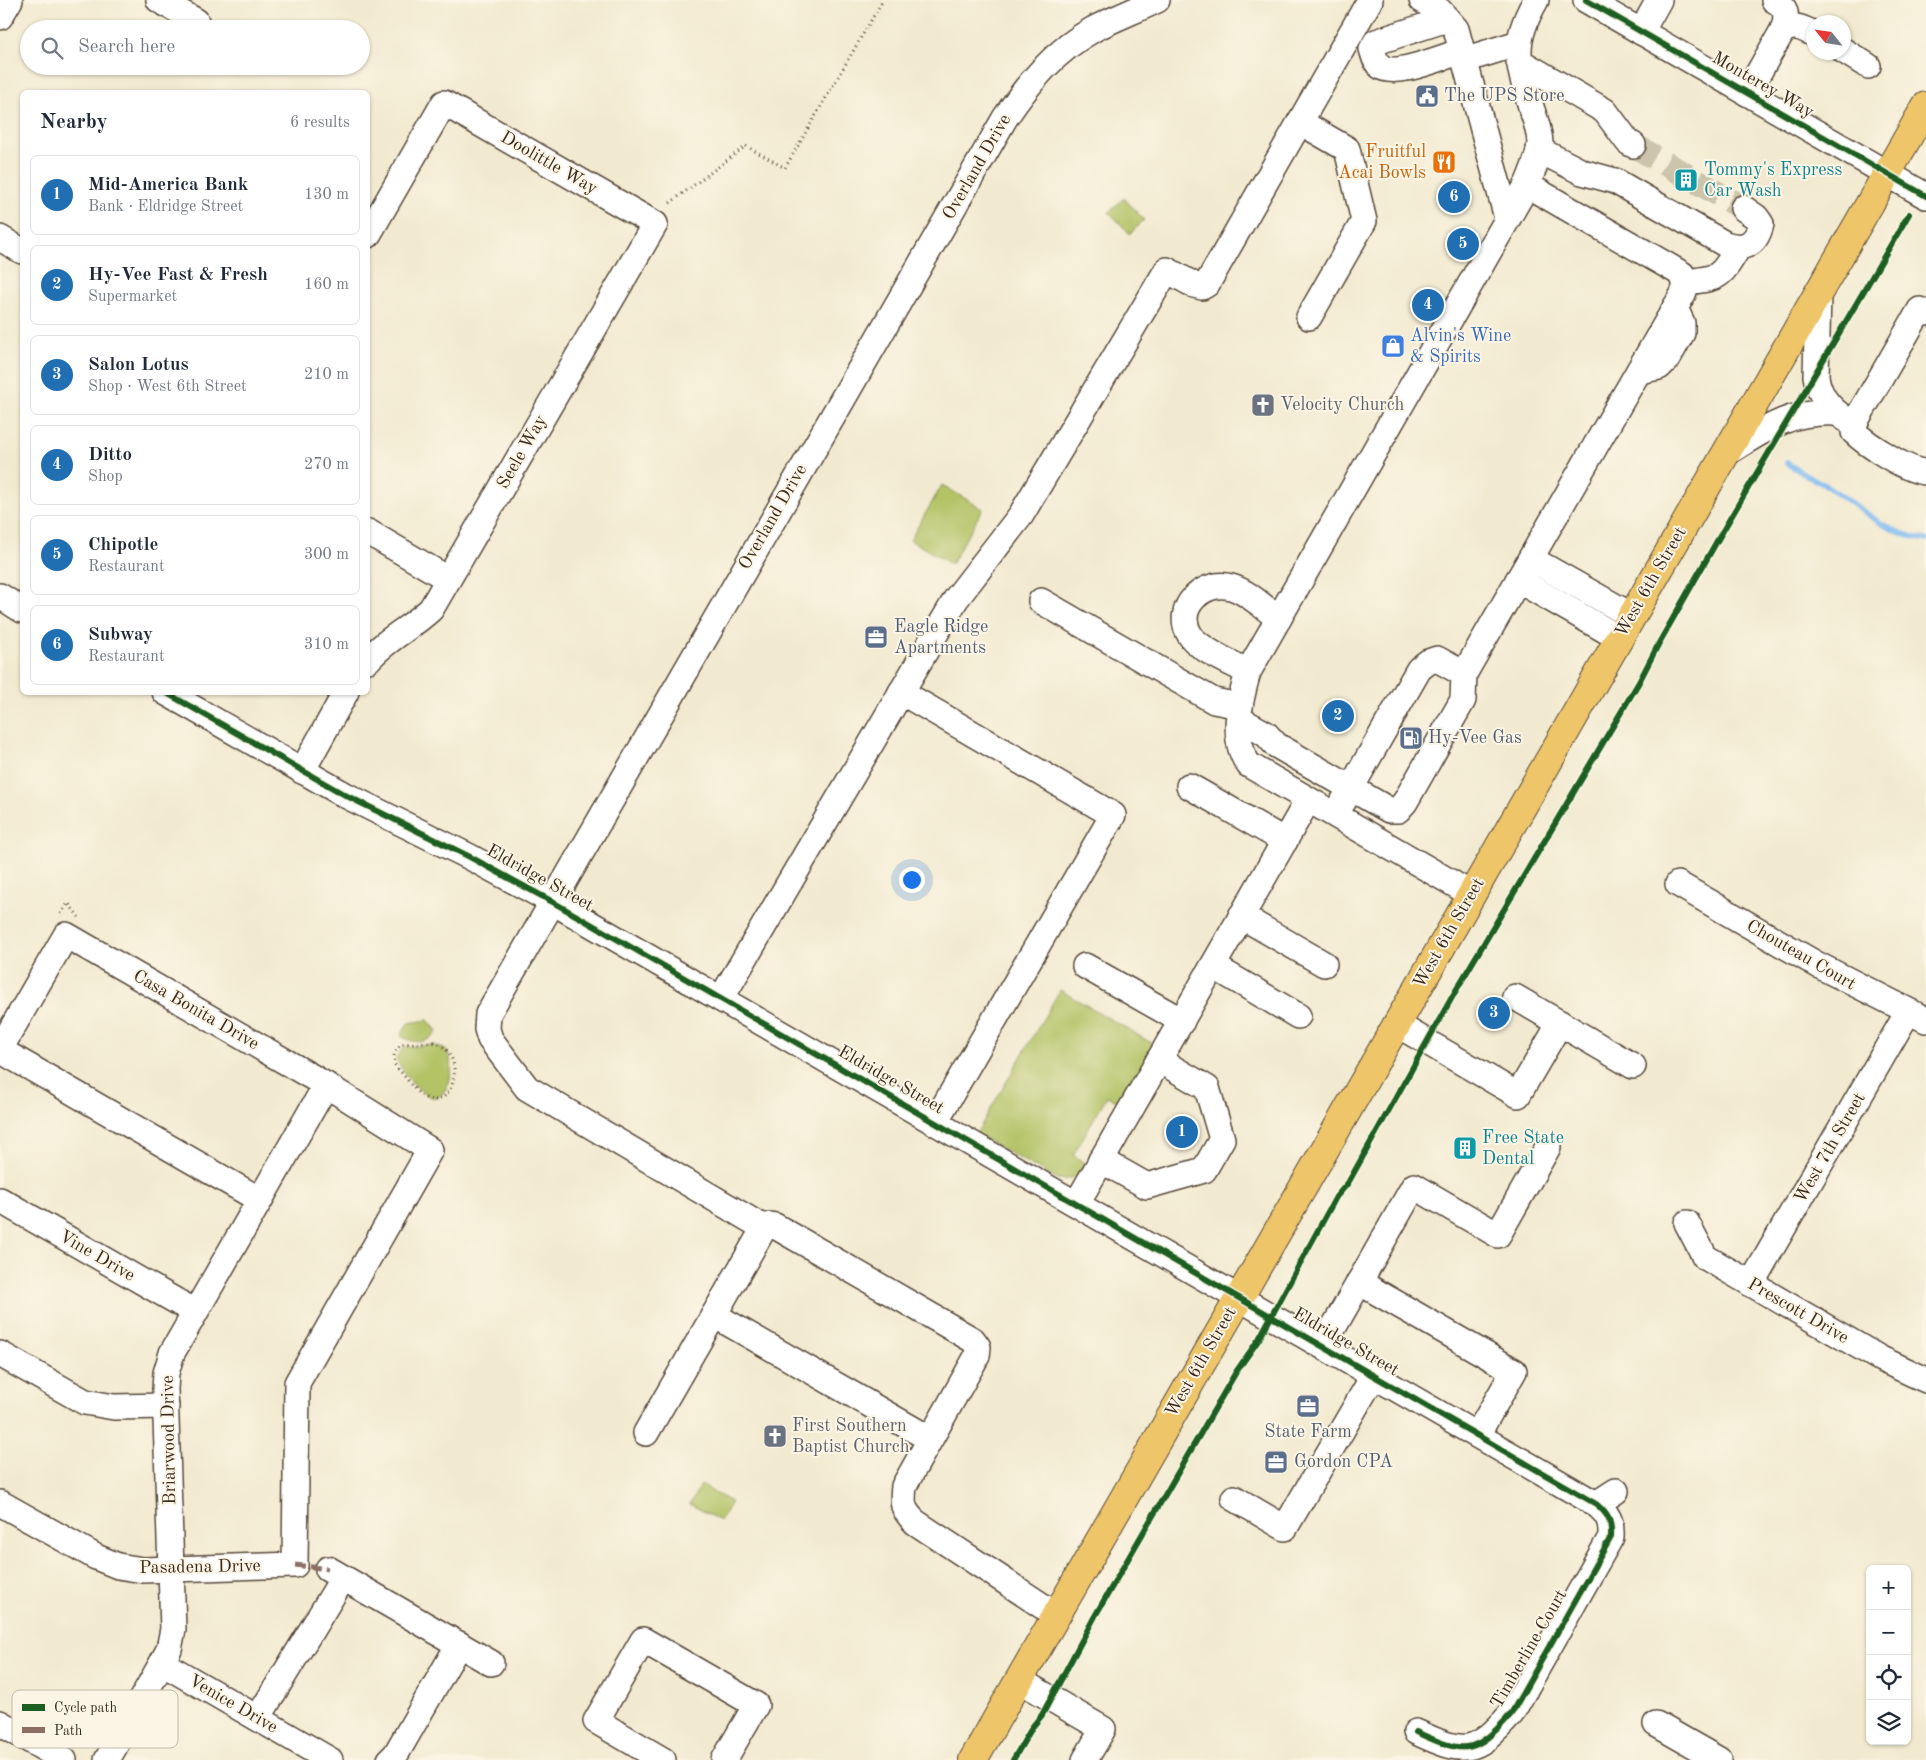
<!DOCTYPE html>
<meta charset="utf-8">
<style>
body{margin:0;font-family:"Old Standard TT",serif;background:#f6f6f7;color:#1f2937}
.controls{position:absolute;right:15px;bottom:15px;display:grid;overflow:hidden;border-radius:8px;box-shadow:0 1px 4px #0004}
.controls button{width:45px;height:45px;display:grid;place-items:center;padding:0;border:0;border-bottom:1px solid #e0e1e3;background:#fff;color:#1f2937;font:25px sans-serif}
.compass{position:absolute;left:1806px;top:15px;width:45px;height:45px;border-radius:50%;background:#fff;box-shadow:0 1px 4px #0004;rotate:300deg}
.you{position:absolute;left:911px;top:879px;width:18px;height:18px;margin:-12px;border:4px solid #fff;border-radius:50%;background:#1a73e8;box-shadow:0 0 0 8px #1a73e833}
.badge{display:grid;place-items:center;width:32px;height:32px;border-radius:50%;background:#1f6fb2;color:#fff;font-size:16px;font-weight:700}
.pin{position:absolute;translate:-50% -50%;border:2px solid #fff;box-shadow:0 1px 5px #0006}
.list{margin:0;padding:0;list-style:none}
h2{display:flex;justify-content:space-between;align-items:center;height:65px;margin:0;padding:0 20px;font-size:21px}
h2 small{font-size:16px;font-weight:400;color:#747a83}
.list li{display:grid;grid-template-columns:32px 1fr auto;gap:15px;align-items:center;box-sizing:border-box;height:80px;margin:0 10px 10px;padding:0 10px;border:1px solid #e0e1e3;border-radius:8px}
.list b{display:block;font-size:19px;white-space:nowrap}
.list p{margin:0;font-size:16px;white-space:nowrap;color:#747a83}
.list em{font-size:16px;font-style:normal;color:#747a83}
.icon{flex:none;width:28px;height:28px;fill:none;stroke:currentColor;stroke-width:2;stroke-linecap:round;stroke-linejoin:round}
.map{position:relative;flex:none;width:1926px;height:1760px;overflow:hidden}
.search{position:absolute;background:#fff;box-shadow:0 1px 4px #0004;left:20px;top:20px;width:350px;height:55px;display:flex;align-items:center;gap:12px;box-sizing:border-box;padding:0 18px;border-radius:28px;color:#747a83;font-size:19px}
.panel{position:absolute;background:#fff;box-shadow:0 1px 4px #0004;left:20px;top:90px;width:350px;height:605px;border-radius:8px}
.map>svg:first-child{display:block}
.green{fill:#b3c366;stroke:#777642}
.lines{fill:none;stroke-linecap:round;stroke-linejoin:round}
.stream{stroke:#80bcf2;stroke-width:5.5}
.minor-tunnel{stroke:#cdc4ac;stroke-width:25;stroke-dasharray:25 12;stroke-linecap:butt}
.minor-casing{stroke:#564739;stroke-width:28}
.major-casing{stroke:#564739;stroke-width:30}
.path{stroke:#564739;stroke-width:3;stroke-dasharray:1 4;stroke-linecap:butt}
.minor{stroke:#fff;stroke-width:25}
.major{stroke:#eec569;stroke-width:28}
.quiet{stroke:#8d6e63;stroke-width:5;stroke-dasharray:10 5;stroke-linecap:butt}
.cycleway-casing{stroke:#fcf5e5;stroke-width:9}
.cycleway{stroke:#1b5e20;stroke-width:6}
.labels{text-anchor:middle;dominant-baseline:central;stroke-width:4;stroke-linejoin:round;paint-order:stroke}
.street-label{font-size:18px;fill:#3b2a1e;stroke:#fcf5e5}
.service-label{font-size:18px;fill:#4e5e75;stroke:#fcf5e5;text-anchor:start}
.food-label{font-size:18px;fill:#c56008;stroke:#fcf5e5;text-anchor:end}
.culture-label{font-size:18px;fill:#0d838f;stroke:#fcf5e5;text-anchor:start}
.shop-label{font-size:18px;fill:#366cbe;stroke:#fcf5e5;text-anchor:start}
.worship-label{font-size:18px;fill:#5b616d;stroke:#fcf5e5;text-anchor:start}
.key{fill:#fcf5e5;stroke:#c2b8a9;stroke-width:1}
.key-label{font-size:14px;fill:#3b2a1e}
</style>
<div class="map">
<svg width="1926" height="1760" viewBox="0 0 1926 1760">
<rect width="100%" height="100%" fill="#fcf5e5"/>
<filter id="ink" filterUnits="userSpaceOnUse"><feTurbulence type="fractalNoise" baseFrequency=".02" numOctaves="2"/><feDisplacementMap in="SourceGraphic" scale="10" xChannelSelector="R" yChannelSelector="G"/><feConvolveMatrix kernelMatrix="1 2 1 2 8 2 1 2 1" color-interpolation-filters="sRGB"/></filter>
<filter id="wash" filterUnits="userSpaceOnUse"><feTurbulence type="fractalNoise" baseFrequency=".0096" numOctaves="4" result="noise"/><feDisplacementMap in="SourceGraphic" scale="20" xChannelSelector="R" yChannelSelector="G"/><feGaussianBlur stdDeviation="1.12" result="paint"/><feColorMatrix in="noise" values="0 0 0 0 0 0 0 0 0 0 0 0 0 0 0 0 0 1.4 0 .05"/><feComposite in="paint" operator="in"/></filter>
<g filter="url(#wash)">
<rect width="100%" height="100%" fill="#f2ead0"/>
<g class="green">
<path d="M1124 198 1144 220 1130 234 1109 212Z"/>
<path d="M942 485 983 509 951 564 910 540Z"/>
<path d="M1060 990 1155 1045 1121 1103 1107 1096 1073 1155 1086 1164C1079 1176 1071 1181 1056 1179L976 1134Z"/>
<path d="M428 1020 437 1031C427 1045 415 1044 401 1036L408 1023Z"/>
<path d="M434 1045 445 1049C456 1064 452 1088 437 1098 422 1098 401 1071 396 1058L404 1047Z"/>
<path d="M701 1485 731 1502 720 1521 690 1504Z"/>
</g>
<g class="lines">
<path class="stream" d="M1787 463C1800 472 1814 479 1828 487 1864 509 1882 532 1926 540"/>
</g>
</g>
<g filter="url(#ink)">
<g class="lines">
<path class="minor-tunnel" d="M1633 145 1743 208"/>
<g class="minor-casing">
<g id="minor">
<path d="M159 0 196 21"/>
<path d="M1422 0 1440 11 1456 29 1507 218"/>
<path d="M1586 0 1926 196"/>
<path d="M1774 0C1787 7 1788 16 1783 30"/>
<path d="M0 17 10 0"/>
<path d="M1447 19 1376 42 1372 49C1374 55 1375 62 1380 66 1394 78 1445 56 1462 51"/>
<path d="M1641 32 1659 0"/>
<path d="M1844 51 1868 66"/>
<path d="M1464 60 1519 43"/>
<path d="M1519 61 1605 111 1628 142 1633 145"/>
<path d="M1747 93 1783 30C1796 24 1802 28 1814 34"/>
<path d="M1300 122 1347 149 1364 221 1309 317"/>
<path d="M1539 150 1582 172 1615 181 1725 244C1744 250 1756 245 1761 224L1756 217 1743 208"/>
<path d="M368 235 444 103 655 224 431 609C411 628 386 639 368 660"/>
<path d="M0 238 22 251"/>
<path d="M1686 282C1720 278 1720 278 1738 248"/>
<path d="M1818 293 1816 376C1819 399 1834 413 1854 424L1920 310 1926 313"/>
<path d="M1639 371 1659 367 1668 358 1682 333V323L1675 308"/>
<path d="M1854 424V432C1866 444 1909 472 1926 472"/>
<path d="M1725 454C1765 430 1786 411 1835 413"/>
<path d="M368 532 448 579"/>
<path d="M1531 559 1632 616"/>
<path d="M1518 580 1619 638"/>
<path d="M0 596 22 610"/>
<path d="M1041 601 1214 701 1240 706"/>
<path d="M1248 672C1232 663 1199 650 1190 635 1173 608 1204 579 1231 587 1249 592 1263 608 1279 618"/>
<path d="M165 692 345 795 470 857 551 901 1596 1504C1608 1514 1612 1521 1611 1537L1511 1714C1474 1756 1464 1754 1416 1732"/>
<path d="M901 692 1113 815 935 1122"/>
<path d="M1239 719 1266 734 1276 745 1389 810H1398L1405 802 1463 700 1464 674 1683 294 1686 285 1682 274 1527 185"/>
<path d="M302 771 346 692"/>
<path d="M1189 786 1285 841"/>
<path d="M1343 802 1419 669 1428 662 1437 659 1464 674"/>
<path d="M1678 884 1818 965 1926 1020"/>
<path d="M1471 894 1249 765C1230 740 1240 700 1248 672L1527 185C1532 172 1539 158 1540 144 1540 133 1536 121 1532 110 1518 64 1510 45 1536 0"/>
<path d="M1241 916 1324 964"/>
<path d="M1085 966 1182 1021"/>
<path d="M1213 966 1298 1016"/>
<path d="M1515 997 1633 1066"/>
<path d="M721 999 956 599 1021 515 1167 270 1194 285 1202 287 1207 284 1370 0"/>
<path d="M1396 1024 1518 1095 1560 1023"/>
<path d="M0 1049 66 935 326 1085 430 1150 297 1383 295 1565 143 1570 118 1566 96 1557 0 1503"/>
<path d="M0 1050 260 1200"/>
<path d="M1101 1160 1147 1186 1204 1170 1222 1139 1207 1088 1159 1060"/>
<path d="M0 1200 195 1312"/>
<path d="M1077 1203 1308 800"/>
<path d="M1687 1223 1705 1257 1881 1359 1926 1380"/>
<path d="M764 1228 527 1088 490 1039 487 1029 488 1014 1005 118C1029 82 1056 50 1094 29 1115 18 1137 10 1157 0"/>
<path d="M1359 1282 1514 1371 1477 1435"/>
<path d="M1751 1284 1908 1012"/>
<path d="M714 1315 930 1439"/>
<path d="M1323 1346 1414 1186 1498 1235 1548 1147"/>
<path d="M0 1354 85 1402 114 1407 166 1406"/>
<path d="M646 1433 764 1228 770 1225 775 1226 973 1340 978 1347 977 1356 904 1486C902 1504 902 1509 915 1522L1056 1615"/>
<path d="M1234 1498 1285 1528 1374 1375"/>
<path d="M1596 1504 1616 1491"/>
<path d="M328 1569 491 1663"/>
<path d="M162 1663 330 1760"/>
<path d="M1019 1680 1103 1729 1085 1760"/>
<path d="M258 1718 343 1578"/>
<path d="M0 1723 64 1760"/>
<path d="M1656 1724 1719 1760"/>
<path d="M107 1760 162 1663 169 1649 173 1629 165 1389 166 1373 172 1353 326 1085"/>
<path d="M390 1760 396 1754 459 1644"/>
<path d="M663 1760 596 1721 643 1640 756 1705 724 1760"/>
</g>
</g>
<g class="major-casing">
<path id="major" d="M973 1760 1926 106"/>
</g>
<g class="path">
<path d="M670 203 746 146 785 168 883 0"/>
<path d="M61 914 68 903 79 917"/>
<path d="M434 1042C468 1053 455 1111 426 1098 415 1093 408 1079 399 1070 390 1061 393 1053 402 1044Z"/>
</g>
<use href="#minor" class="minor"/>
<use href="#major" class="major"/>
<path class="quiet" d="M295 1565 328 1569"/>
<g class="cycleway-casing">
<g id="cycleway">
<path d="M1586 0 1926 196"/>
<path d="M165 692 345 795 470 857 551 901 1596 1504C1608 1514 1612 1521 1611 1537L1511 1714C1474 1756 1464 1754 1416 1732"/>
<path d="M1013 1760 1033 1726 1042 1715 1095 1616 1236 1372 1259 1339 1336 1197 1348 1183 1455 992 1639 682 1659 643 1721 534 1909 214"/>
</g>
</g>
<use href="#cycleway" class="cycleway"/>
</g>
</g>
<defs>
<g id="civic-square" transform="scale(1.25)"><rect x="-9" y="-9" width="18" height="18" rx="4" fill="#5c6f8a" stroke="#fcf5e5"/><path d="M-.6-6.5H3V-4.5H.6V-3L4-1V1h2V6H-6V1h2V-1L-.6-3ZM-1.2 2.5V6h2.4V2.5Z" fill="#fff"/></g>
<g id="restaurant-square" transform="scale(1.25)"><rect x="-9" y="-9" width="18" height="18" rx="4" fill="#e8710a" stroke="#fcf5e5"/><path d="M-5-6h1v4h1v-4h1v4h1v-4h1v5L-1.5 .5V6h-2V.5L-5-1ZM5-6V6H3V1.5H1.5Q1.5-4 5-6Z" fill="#fff"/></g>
<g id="building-square" transform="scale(1.25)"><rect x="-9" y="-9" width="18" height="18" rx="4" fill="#0f9aa8" stroke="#fcf5e5"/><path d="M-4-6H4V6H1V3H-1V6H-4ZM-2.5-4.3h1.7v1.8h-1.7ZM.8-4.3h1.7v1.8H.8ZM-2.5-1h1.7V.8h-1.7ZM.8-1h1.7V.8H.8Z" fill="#fff"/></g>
<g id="shop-square" transform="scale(1.25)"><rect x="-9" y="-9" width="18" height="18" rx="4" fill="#3f7fe0" stroke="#fcf5e5"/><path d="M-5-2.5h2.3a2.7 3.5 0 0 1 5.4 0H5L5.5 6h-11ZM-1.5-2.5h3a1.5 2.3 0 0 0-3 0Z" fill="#fff"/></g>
<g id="church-square" transform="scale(1.25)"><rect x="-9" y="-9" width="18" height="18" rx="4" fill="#6b7280" stroke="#fcf5e5"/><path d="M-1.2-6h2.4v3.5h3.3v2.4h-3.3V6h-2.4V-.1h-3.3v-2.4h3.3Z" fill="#fff"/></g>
<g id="office-square" transform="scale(1.25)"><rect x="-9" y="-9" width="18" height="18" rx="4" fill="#5c6f8a" stroke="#fcf5e5"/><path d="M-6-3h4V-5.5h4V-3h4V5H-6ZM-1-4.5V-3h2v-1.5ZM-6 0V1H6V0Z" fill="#fff"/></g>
<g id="fuel-square" transform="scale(1.25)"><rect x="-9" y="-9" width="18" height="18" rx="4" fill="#5c6f8a" stroke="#fcf5e5"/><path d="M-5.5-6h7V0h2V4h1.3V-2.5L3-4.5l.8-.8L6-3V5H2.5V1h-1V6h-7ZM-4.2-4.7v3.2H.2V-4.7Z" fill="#fff"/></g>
</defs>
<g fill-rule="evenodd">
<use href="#civic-square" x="1427" y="96"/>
<use href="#restaurant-square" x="1444" y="162"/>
<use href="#building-square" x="1686" y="180"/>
<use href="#shop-square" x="1393" y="346"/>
<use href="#church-square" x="1263" y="405"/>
<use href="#office-square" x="876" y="637"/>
<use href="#fuel-square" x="1411" y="738"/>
<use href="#building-square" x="1465" y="1148"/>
<use href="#office-square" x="1308" y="1406"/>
<use href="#church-square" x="775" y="1436"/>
<use href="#office-square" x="1276" y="1462"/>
</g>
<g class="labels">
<g class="street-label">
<text transform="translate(1763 85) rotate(30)">Monterey Way</text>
<text transform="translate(549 163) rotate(30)">Doolittle Way</text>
<text transform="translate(977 167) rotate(-60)">Overland Drive</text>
<text transform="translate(522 452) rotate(-60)">Seele Way</text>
<text transform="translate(773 517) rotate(-60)">Overland Drive</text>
<text transform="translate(1651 582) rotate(-60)">West 6th Street</text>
<text transform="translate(540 878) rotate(29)">Eldridge Street</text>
<text transform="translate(1449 933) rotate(-60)">West 6th Street</text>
<text transform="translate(1801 955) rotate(30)">Chouteau Court</text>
<text transform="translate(196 1010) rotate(30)">Casa Bonita Drive</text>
<text transform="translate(891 1080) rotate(30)">Eldridge Street</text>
<text transform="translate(1830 1148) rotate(-60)">West 7th Street</text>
<text transform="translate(97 1256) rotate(30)">Vine Drive</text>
<text transform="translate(1798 1311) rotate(30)">Prescott Drive</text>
<text transform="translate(1346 1342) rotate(30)">Eldridge Street</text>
<text transform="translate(1201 1362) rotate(-60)">West 6th Street</text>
<text transform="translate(169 1440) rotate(-91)">Briarwood Drive</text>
<text transform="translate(200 1567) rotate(-1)">Pasadena Drive</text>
<text transform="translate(1529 1649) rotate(-60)">Timberline Court</text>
<text transform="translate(233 1704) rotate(30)">Venice Drive</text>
</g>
<g class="service-label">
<text x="1444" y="96">The UPS Store</text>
<text x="894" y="627">Eagle Ridge<tspan x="894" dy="21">Apartments</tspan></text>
<text x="1428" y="738">Hy-Vee Gas</text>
<text x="1308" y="1432" text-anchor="middle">State Farm</text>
<text x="1294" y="1462">Gordon CPA</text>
</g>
<g class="food-label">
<text x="1426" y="152">Fruitful<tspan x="1426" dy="21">Acai Bowls</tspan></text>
</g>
<g class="culture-label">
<text x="1704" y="170">Tommy's Express<tspan x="1704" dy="21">Car Wash</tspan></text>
<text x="1482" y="1138">Free State<tspan x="1482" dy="21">Dental</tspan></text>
</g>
<g class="shop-label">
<text x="1410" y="336">Alvin's Wine<tspan x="1410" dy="21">&amp; Spirits</tspan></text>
</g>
<g class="worship-label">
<text x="1280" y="405">Velocity Church</text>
<text x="792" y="1426">First Southern<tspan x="792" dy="21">Baptist Church</tspan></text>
</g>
</g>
<rect x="12" y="1690" width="166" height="58" rx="8" class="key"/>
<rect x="22" y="1704" width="23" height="7" fill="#1b5e20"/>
<rect x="22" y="1727" width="23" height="6" fill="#8d6e63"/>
<g class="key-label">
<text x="54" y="1712">Cycle path</text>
<text x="54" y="1735">Path</text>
</g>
</svg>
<div class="controls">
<button>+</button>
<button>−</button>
<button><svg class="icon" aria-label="locate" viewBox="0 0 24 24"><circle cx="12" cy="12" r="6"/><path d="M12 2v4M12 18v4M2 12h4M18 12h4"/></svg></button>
<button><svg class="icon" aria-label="layers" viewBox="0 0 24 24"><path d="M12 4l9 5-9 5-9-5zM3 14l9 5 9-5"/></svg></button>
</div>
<svg class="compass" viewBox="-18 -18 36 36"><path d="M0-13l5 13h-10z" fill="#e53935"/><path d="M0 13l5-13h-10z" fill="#747a83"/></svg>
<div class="you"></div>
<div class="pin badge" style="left:1182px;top:1132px">1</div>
<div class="pin badge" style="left:1338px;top:716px">2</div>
<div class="pin badge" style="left:1494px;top:1013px">3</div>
<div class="pin badge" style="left:1428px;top:305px">4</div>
<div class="pin badge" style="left:1463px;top:244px">5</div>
<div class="pin badge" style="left:1454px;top:197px">6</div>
<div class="search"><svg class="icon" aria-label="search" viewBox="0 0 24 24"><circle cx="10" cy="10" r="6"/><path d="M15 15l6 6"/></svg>Search here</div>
<section class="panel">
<h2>Nearby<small>6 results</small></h2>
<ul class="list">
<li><span class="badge">1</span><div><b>Mid-America Bank</b><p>Bank · Eldridge Street</p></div><em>130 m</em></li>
<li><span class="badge">2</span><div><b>Hy-Vee Fast &amp; Fresh</b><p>Supermarket</p></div><em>160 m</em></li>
<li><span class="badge">3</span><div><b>Salon Lotus</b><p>Shop · West 6th Street</p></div><em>210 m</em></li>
<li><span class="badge">4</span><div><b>Ditto</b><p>Shop</p></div><em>270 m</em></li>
<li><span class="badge">5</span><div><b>Chipotle</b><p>Restaurant</p></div><em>300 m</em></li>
<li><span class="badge">6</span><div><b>Subway</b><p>Restaurant</p></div><em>310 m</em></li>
</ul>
</section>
</div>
